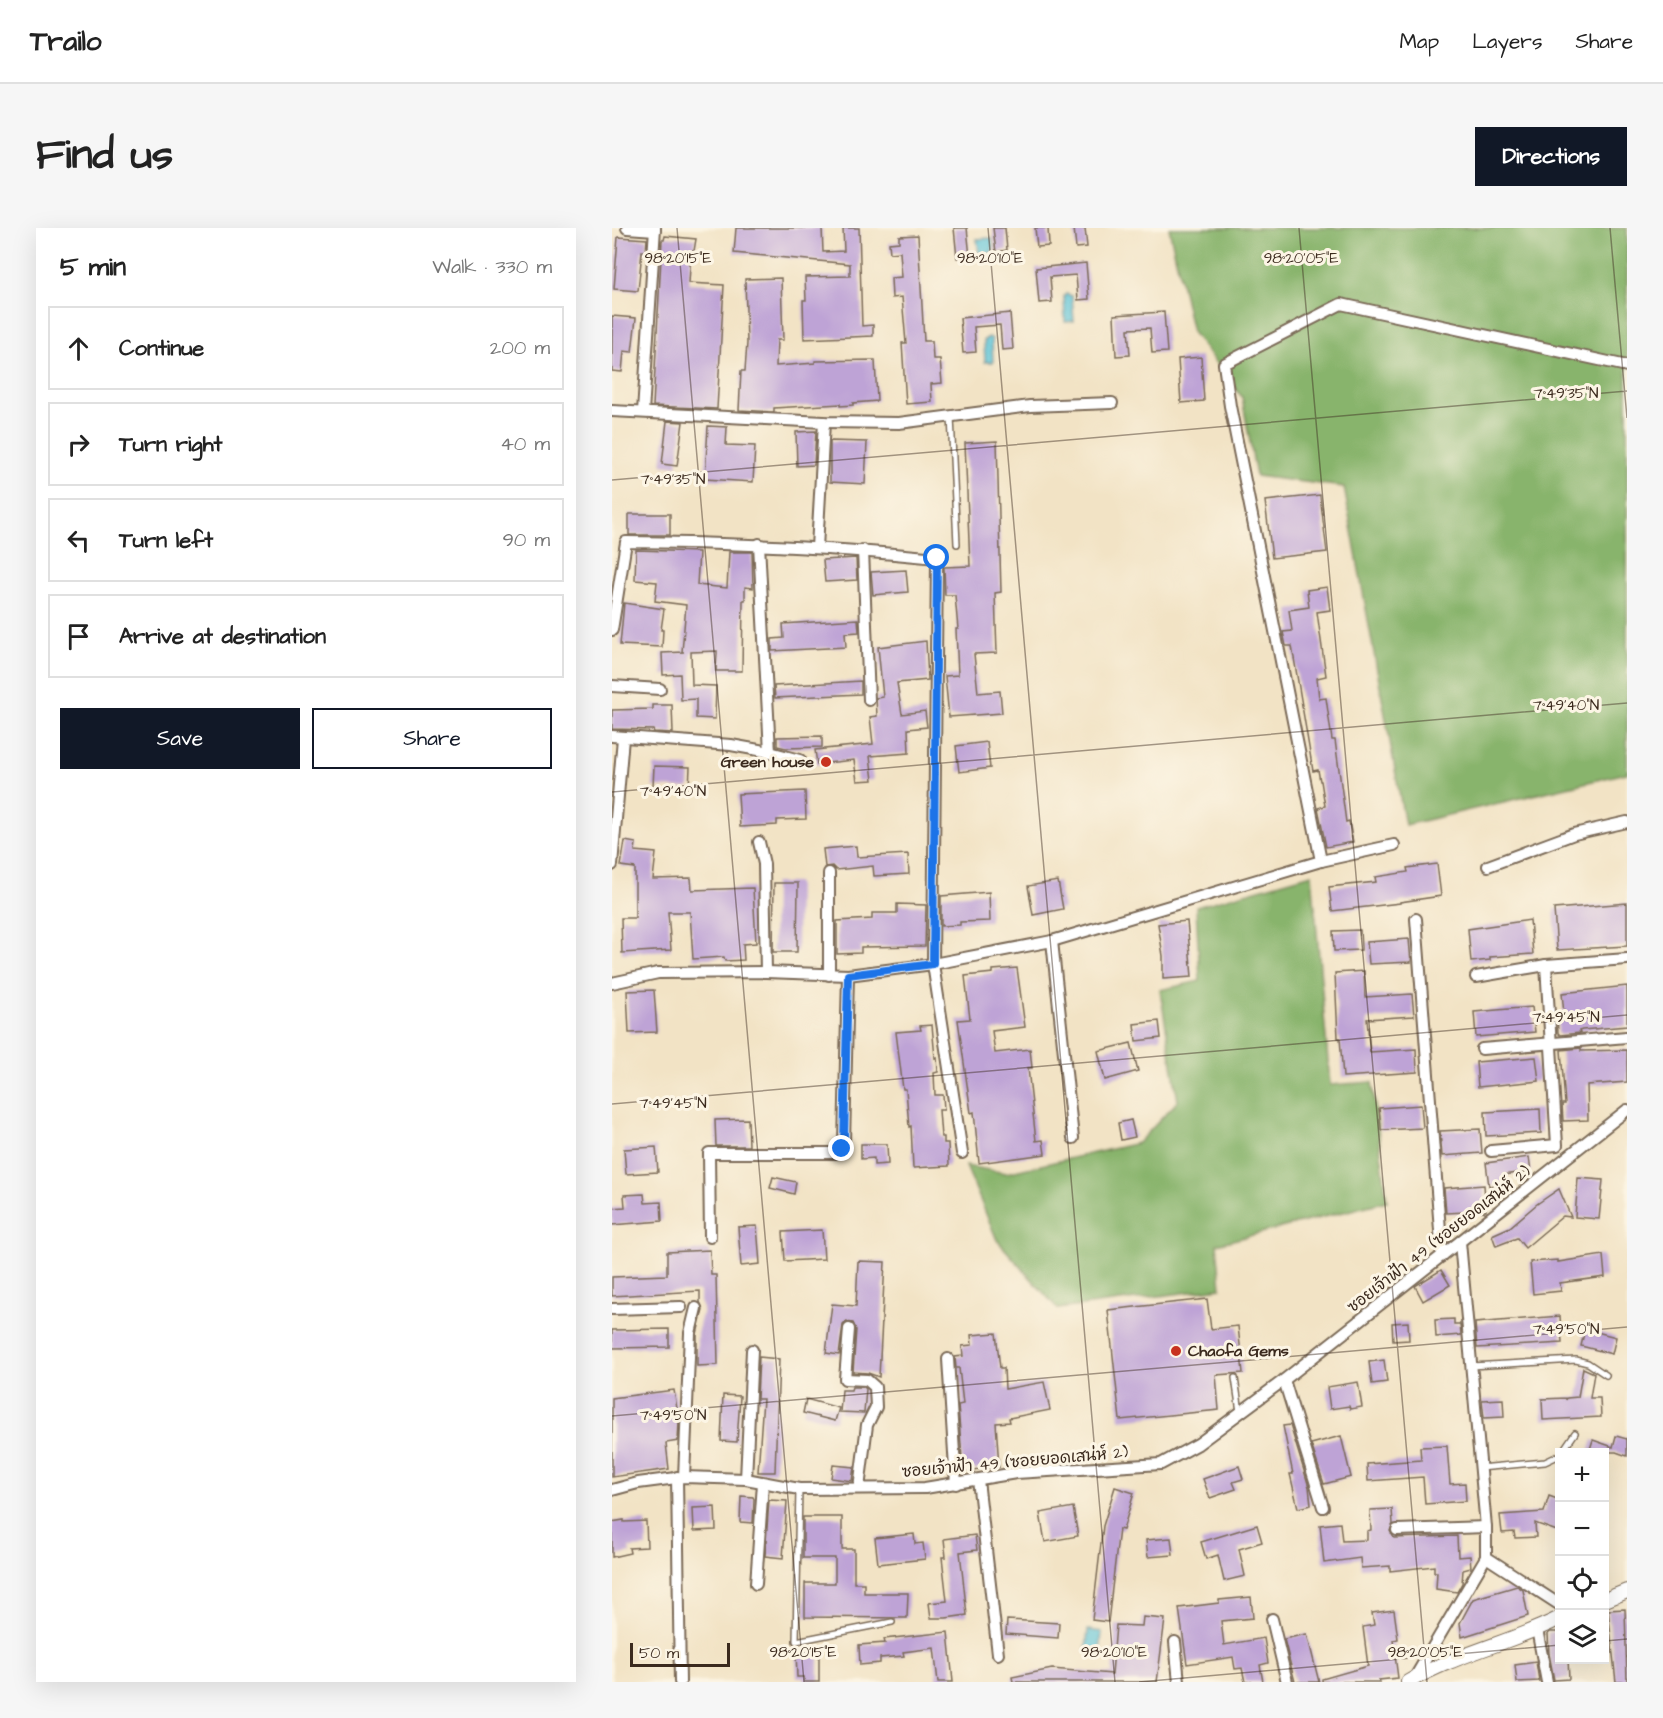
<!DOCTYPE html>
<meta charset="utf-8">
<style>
body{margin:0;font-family:"Architects Daughter","Playpen Sans Thai",sans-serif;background:#f6f6f6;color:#222}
.controls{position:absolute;right:18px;bottom:18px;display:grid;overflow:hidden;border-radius:0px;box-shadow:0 6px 24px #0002}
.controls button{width:54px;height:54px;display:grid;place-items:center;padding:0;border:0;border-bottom:2px solid #e0e0e0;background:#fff;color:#222;font:30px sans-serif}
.scale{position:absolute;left:18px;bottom:15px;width:100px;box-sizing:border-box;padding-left:6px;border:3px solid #3b2a1e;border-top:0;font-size:16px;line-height:21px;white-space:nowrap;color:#3b2a1e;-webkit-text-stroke:4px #fcf5e5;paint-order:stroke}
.stop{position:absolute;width:18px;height:18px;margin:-14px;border:4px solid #1a73e8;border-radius:50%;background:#fff}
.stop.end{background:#1a73e8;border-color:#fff;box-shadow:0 2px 6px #0008}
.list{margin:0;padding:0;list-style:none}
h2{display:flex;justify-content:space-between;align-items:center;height:78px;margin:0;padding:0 24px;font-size:26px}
h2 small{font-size:20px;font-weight:400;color:#767676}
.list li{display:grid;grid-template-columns:39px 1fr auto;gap:18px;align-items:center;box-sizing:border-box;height:84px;margin:0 12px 12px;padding:0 12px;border:2px solid #e0e0e0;border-radius:0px}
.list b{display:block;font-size:22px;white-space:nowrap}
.list em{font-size:20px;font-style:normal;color:#767676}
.actions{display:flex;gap:12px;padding:18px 24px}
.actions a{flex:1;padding:14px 0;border:2px solid #111827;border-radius:0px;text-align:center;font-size:21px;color:#111827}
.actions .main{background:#111827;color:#fff}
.icon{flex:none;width:33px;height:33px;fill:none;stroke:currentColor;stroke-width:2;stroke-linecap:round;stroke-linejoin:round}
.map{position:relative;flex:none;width:1015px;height:1454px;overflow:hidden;border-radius:0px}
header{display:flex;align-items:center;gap:36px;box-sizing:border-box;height:84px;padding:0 30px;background:#fff;border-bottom:2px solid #e0e0e0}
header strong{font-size:28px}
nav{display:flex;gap:33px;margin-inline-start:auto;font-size:21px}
.intro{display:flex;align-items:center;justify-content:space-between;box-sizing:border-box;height:144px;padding:0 36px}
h1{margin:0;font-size:42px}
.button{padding:15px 27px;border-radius:0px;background:#111827;color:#fff;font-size:21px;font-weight:700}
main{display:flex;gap:36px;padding:0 36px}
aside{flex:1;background:#fff;border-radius:0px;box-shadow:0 6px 24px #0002}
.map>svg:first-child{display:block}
.forest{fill:#88b46c;stroke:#626f45;stroke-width:1.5}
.water{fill:#5bc3d7;stroke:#4b767a;stroke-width:1.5}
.building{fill:#bea3d6}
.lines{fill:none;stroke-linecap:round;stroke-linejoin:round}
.service-casing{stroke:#7b6b58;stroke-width:8}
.minor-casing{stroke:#7b6b58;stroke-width:14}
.tertiary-casing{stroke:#7b6b58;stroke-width:16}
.service{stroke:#fff;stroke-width:5}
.minor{stroke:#fff;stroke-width:10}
.tertiary{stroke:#fff;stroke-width:14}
.route{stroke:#1a73e8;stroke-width:8}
.ticks{fill:none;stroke:#3b2a1e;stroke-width:1.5;stroke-opacity:0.45}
.poi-dot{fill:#c8321e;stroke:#fcf5e5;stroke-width:2}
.labels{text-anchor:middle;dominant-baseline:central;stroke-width:6;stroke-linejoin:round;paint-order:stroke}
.poi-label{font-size:16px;font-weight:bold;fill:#3b2a1e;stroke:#fcf5e5;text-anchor:end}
.street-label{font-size:16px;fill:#3b2a1e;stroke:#fcf5e5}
.ticks-label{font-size:15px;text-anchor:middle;fill:#3b2a1e;stroke:#fcf5e5;stroke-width:6;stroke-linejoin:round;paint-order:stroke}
</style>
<header>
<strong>Trailo</strong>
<nav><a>Map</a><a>Layers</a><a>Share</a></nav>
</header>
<div class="intro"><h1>Find us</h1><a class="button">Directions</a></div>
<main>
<aside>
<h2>5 min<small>Walk · 330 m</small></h2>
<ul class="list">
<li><svg class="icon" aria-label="ahead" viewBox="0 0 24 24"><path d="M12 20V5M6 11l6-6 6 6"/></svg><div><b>Continue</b></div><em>200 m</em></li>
<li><svg class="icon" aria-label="right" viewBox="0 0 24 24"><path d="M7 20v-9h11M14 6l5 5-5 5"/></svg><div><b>Turn right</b></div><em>40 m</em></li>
<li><svg class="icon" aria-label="left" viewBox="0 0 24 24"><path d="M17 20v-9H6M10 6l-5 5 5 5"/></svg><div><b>Turn left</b></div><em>90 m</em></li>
<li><svg class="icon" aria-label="arrive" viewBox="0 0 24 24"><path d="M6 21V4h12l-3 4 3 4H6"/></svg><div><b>Arrive at destination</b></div></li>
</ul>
<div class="actions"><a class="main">Save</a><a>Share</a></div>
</aside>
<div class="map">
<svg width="1015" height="1454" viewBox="0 0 1015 1454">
<rect width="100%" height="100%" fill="#fcf5e5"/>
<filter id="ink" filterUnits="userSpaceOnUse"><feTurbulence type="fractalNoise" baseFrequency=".0167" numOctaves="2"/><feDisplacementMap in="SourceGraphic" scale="12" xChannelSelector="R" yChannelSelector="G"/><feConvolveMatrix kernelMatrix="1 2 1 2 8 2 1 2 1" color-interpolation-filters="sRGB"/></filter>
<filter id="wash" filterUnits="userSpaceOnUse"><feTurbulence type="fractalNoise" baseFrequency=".008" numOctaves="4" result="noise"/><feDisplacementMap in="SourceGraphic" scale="24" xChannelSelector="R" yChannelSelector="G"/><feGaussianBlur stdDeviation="1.35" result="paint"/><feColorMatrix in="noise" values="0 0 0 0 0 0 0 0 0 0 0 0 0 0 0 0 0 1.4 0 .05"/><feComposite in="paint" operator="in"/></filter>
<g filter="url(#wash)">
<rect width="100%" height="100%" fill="#f2e3c5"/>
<g class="forest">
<path d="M557 0H1015V545L793 597 732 259 644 248 630 169 580 104Z"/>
<path d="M700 646 718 857 760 854 775 973 605 1016 609 1060 446 1081 385 1012 354 938 394 945 526 915 566 873 548 762 588 753 584 679Z"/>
</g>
<g class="water">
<path d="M380 10 381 24 367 26 365 11Z"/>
<path d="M454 66 460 68 462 93 453 94 452 68Z"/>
<path d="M377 109 380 111 381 134H373L372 112Z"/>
<path d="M476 1402 490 1404 488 1424 474 1423Z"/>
</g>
<g id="blocks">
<g class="building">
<path d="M124 0H210L211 24 232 23 231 0H247L250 98 261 97V108L192 111 191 72H194L193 49 238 48V36L122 25Z"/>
<path d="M342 0H355L358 29 345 30Z"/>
<path d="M381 0H393L395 22 384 24Z"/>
<path d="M423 0H436L437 18 425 19Z"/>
<path d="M462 0H473L475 19 464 20Z"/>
<path d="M306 7 312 113H320L321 131H328L330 155 319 156 320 174 294 176 290 115H294L290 69 280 70 279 50 290 49 288 24 278 25 277 15 287 14V8Z"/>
<path d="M53 8 84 11 82 23H79L77 55 112 57 105 181 41 178 50 12H52Z"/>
<path d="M6 9 35 11 34 24 30 23 26 63 2 61Z"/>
<path d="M474 35 477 71 466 72 464 47 438 49 440 74 427 75 424 40Z"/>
<path d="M169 50 171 112H165L164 138 203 135V133L263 132 265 173 241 175V177L228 178V176L162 180V184L127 182 129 143H133L135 115 133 51Z"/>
<path d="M552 84 555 124 540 125 538 100 516 101 518 127 504 128 502 87Z"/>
<path d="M398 85 401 121 390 122 388 97 362 99 364 124 351 125 348 90Z"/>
<path d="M0 88 24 90 20 124 12 123 10 144 0 143Z"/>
<path d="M589 129 592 173 569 175 566 131Z"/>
<path d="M55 193 71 194 65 238 50 236Z"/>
<path d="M96 198 115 199 114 217 143 218 141 254 93 251Z"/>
<path d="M204 203 202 237 185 238 184 204Z"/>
<path d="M218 213 255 214 253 256 218 254Z"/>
<path d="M385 213 389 364 383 365 385 425 362 426 366 465 388 463 390 485 337 489 333 448 346 447 344 401H346L343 367H333L332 339 358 338 353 215Z"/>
<path d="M708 267 715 324 660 330 653 273Z"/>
<rect x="17" y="286" width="41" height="21"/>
<path d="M24 322 87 324 85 357 115 360 117 324H140L141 360 133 359V372H131L130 443H104L105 423 79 424 80 457 104 458 103 491 84 490V471L69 472 68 446 51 447 50 425 72 424H70L74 377 43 373 45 354 23 352Z"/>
<path d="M244 330 245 352 213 354 211 332Z"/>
<path d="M294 342 296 364 261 367 259 344Z"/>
<path d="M715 359 718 382 705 384 714 448 705 450 707 471 714 470 720 512H723L734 594 737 593 741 614 714 619 706 580 713 578 709 553H708L706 542 701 543 680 418H674L671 404 680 403 677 382 697 379 695 362Z"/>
<path d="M12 375 52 381 49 402H51L50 419 8 417Z"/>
<path d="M246 391 247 404 233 405 234 419 160 423V411L172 410 171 396Z"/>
<path d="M314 413 316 452 285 455 290 486 313 483 315 499 296 501 297 525 258 528 261 552 245 553 242 532 205 536 203 522 261 516 258 489 265 488 264 470 271 469 266 419Z"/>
<path d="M249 453V466L163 470 162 458Z"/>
<path d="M41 477H60L61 505 42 504 41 502 0 501V482L41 481Z"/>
<path d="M210 508V519L174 520 165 518V509Z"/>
<path d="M375 514 378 540 347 544 344 518Z"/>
<path d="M42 538 78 539 77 560 41 559Z"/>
<path d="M193 563 194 591 165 592V597L128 599 126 566Z"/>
<path d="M13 613 24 615 23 623 44 625 41 651 79 650 80 662 141 660 144 715 131 716 132 732 113 733 112 729 81 731 78 684H56L59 722 10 725 9 690H23V640L9 638Z"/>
<path d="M244 618 245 629 296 626 297 646 262 648 261 638 224 642 220 638 213 639 211 621Z"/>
<path d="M825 636 829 668 788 674V675L720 683 717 659 764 654 763 649 796 644 795 640Z"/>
<path d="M446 653 451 681 421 687 416 658Z"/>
<path d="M162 655H186L185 724H161Z"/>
<path d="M377 664 378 693 348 694V697L329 698V668Z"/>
<path d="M1015 675V718L945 722 942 681Z"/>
<path d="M285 676 314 677 313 718 249 719V725L225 726V693L260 691V685H285Z"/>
<path d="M918 692 921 726 878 729V732L859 734 856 701Z"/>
<path d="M575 693 580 749 551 751V728L546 696Z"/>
<path d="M748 702 749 722 722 723 721 703Z"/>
<path d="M797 711 799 734 757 736 755 714Z"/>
<path d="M405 740 413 799 380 803 383 825 418 821 420 840H416L424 913 431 912 433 926 367 935 362 884 359 885 346 792 358 791 353 748 381 745V742Z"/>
<path d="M752 743 753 769 800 766 802 788 755 791 758 824 804 821 805 844 731 849 728 810H726L723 745Z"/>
<path d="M1015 758V798L970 802 967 803 968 805 948 807 946 805 945 786H952L950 765Z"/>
<path d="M42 762 45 804 17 805 15 763Z"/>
<path d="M920 779 923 804 864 809 862 784Z"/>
<path d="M547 793 549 810 524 813 522 796Z"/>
<path d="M320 797 323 830 325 829 326 844 322 845 323 867H331L332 882H327L329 909H332V915H336L337 938 301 940 299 898 297 899 294 861H291L284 804 309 802 308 798Z"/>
<path d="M519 815 526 843 493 852 486 823Z"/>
<path d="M969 820V823L1015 822V854L975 857 976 892 951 893 950 876H953L949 822Z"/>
<path d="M924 829 927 853 866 859 864 834Z"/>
<path d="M809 877 811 900 769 902 767 880Z"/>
<path d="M928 881 929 905 874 908 873 884Z"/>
<path d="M136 891 137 918H104L103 892Z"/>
<path d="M519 892 523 909 509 912 506 895Z"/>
<path d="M868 901 870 925 830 928 828 903Z"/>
<path d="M249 916H275L276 936 262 937V930L249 931Z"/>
<path d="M44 919 46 944 14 946 12 921Z"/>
<path d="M917 929 919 943 891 947 892 956 877 958 874 935Z"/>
<path d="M161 949 184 954 182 966 158 960Z"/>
<path d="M966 950 991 952 987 991 963 989Z"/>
<path d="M872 957 874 983 834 985 832 960Z"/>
<path d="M947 961 959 989 951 988 913 1020 905 1010 884 1018 880 1007 898 999 925 976Z"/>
<path d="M32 966 33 975 49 974 50 993 0 997V980L13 979 12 967Z"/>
<path d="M145 998 148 1036 129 1038 126 999Z"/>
<path d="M210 1002 212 1031 173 1033 171 1004Z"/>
<path d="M98 1022 99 1047H104L106 1137 85 1138V1106L91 1081 88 1074V1063L0 1068V1049L55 1047V1024Z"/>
<path d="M991 1027 993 1049 948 1055 949 1063 921 1066 918 1034 946 1032V1034Z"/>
<path d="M246 1033 273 1034 267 1149 256 1145 241 1144 244 1102 241 1095 234 1094 231 1097 227 1127 214 1125 220 1076 244 1078Z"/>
<path d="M829 1042 838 1057 811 1073 803 1058Z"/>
<path d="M595 1071 599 1101 626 1098 631 1145 604 1147 607 1182 508 1192 496 1082Z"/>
<path d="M948 1088 950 1115 865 1120 863 1095Z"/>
<path d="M842 1091V1096H848L849 1107 824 1109 823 1092Z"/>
<path d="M796 1094 797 1112 781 1113 780 1095Z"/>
<path d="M57 1101V1119L0 1120V1102Z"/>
<path d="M973 1101 1004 1109 1000 1126 969 1118Z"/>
<path d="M384 1105 388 1140H392L393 1161 432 1154 438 1182 397 1190 398 1194 384 1195 387 1239 351 1243 346 1177 351 1176 347 1140H344L343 1129 351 1128 350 1118 360 1117 359 1107Z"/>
<path d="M147 1129 167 1131 163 1244H146L151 1171H145Z"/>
<path d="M772 1132 775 1154 760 1156 757 1134Z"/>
<path d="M971 1140 982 1145 978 1170H988L989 1189 931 1192 930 1171 954 1170V1172L955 1170 966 1169Z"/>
<path d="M746 1154 750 1179 738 1181 737 1178 718 1181 715 1159Z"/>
<path d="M240 1159H252L254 1161 252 1185 228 1184 230 1162H239Z"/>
<path d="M62 1162 67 1193 66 1213 54 1215 57 1241 0 1249V1170Z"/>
<path d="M111 1167 128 1168 125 1214 109 1213Z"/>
<path d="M194 1171 227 1180 223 1193 191 1185Z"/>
<path d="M891 1171 892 1189 872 1190 870 1172Z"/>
<path d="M678 1197 697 1259 699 1277 686 1280 678 1246H681L671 1198Z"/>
<path d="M729 1208 739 1249 712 1256 699 1216Z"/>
<path d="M1004 1208 1015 1211V1228L1004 1224H977L981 1212 1001 1219Z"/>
<path d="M835 1218 838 1256 853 1255 854 1273 813 1276 811 1249 756 1253 755 1236 809 1232 808 1219Z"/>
<path d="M221 1237 242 1239 240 1253 219 1250Z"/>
<path d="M627 1238 631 1251 621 1254 624 1261 598 1270 591 1251Z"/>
<path d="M503 1259 522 1265 511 1302 507 1301 496 1394 480 1392 491 1298Z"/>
<path d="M129 1268 141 1269 142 1271 141 1295 128 1294Z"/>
<path d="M937 1268 948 1272V1295L945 1303 923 1295 924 1309 903 1310 902 1304 890 1305 888 1287 932 1284Z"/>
<path d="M157 1272 175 1273 171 1330 153 1328Z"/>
<path d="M103 1279 104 1302 82 1303 81 1280Z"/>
<path d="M461 1279 466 1308 433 1314 428 1285Z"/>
<path d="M780 1281 781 1296 778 1303 782 1310 845 1308 846 1329 858 1328 859 1340 851 1342 850 1355 845 1364 824 1361 825 1344H822V1338L778 1343V1338L749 1340 748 1330 712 1335 708 1297 728 1295 730 1313 755 1312V1303L759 1302 758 1282Z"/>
<path d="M191 1289H230V1321H242V1355H252V1365H296L295 1390 193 1389V1355H223V1330H191Z"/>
<path d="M12 1292V1294L34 1293 35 1319 17 1320 18 1325 0 1329V1294Z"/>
<path d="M645 1297 650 1314 627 1321 633 1348 612 1353 606 1327 594 1331 589 1314Z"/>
<path d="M302 1306 303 1316 311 1315 313 1331 266 1336 263 1310Z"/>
<path d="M363 1307 365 1322 348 1324 355 1387 334 1390H319L317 1375 335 1373 330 1329H334L332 1311Z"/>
<path d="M559 1310 561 1327 536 1329 534 1312Z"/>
<path d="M905 1358 911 1362 916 1388 850 1409 848 1395 861 1371Z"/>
<path d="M639 1369 641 1390 609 1393 612 1417 652 1410 656 1435 648 1437 651 1454H633L630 1440 623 1441 621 1429 575 1436 567 1380 607 1375V1372Z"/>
<path d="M1013 1381 1015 1454H1004L996 1382Z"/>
<path d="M782 1382 786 1411 781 1412 786 1450 767 1452 768 1454H710V1451L756 1438 751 1399 762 1397 760 1385Z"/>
<path d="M531 1389 553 1391 545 1454H401L400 1449 440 1441 500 1446 504 1397 530 1398Z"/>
<path d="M395 1392 447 1395 446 1410 394 1406Z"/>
<path d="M336 1404 341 1454H326L322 1420 291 1424 292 1428 268 1430V1435L248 1437 247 1417 273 1415 272 1411Z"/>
<path d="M938 1404H948V1431H956L957 1451 942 1452 937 1426 936 1406Z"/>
<path d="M695 1406 707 1454H683L672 1411Z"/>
<path d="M184 1423H207V1454H192V1449H185Z"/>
<path d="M924 1434 927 1453 905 1454 903 1437Z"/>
</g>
</g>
</g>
<g filter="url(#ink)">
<use href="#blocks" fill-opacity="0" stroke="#7b6b58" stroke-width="1.5"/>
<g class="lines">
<g class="service-casing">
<g id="service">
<path d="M339 188 345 316"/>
<path d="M859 1138 964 1132 976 1135 994 1147"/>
<path d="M623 1150 628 1184"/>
<path d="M950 1224 963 1205"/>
<path d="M868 1240 933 1234 948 1227"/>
<path d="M187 1261 184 1413 280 1394"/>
</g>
</g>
<g class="minor-casing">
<g id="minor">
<path d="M15 0 43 2"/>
<path d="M0 183 212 194 287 195 418 178 500 175"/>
<path d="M31 184 43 0"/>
<path d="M147 316 158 524"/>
<path d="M205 320 212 194"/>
<path d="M251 322 257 472"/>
<path d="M0 402 14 314C118 315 221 319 325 330L321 736 350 925"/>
<path d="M0 458 48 461"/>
<path d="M0 508 119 517 158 524 188 532"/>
<path d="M147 614 152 636 154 744"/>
<path d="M709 633 782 617"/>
<path d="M0 637 11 510"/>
<path d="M876 638 962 606 1015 594"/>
<path d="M217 645V747"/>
<path d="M804 691 830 1028"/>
<path d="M440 713 461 910"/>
<path d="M864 749 934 737 1015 731"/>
<path d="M0 755 46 745 154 744 236 747 321 736 440 713 709 633 618 178 612 136 729 76 1015 138"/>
<path d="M870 821 1015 809"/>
<path d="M879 923 945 917 934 737"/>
<path d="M98 1009 97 925H224L230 921 232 915 236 747"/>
<path d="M0 1081 69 1079"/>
<path d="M237 1101 233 1151 255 1152 263 1159 264 1179 255 1197 247 1260"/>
<path d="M336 1131 344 1256"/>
<path d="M672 1152 711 1279"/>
<path d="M65 1249 68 1454"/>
<path d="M72 1249 78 1105 84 1080"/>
<path d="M134 1251 140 1122"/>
<path d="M366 1252 386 1426"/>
<path d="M0 1262 26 1255 72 1249 134 1251 187 1261 313 1260 404 1245 549 1236 586 1216 672 1152 1015 882"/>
<path d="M785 1302 874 1299"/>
<path d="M874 1329 948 1377"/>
<path d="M144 1356 151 1255"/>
<path d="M660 1391 675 1454"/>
<path d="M925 1401 935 1454"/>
<path d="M563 1414 567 1454"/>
<path d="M802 1451 874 1329V1299L848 1014"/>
</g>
</g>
<g class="tertiary-casing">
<g id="tertiary">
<path d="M993 1372 1015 1363"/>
<path d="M796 1454C843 1426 899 1415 948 1390"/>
</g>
</g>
<use href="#service" class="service"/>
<use href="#minor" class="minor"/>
<use href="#tertiary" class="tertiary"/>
</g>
</g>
<g class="lines" filter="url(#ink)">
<path class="route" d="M230 921 232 915 236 747 321 736 325 330"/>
</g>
<path class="ticks" d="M65 0 192 1454M376 0 503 1454M687 0 815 1454M998 0 1015 190M0 252 1015 163M0 564 1015 475M0 876 1015 787M0 1188 1015 1099M993 1413 1015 1411M527 1454 948 1417"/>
<g class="poi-dot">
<circle cx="214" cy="534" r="6"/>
<circle cx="564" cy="1123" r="6"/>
</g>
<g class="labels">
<g class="poi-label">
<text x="202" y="534">Green house</text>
<text x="576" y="1123" text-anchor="start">Chaofa Gems</text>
</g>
<g class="street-label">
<text transform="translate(827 1011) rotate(-38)">ซอยเจ้าฟ้า 49 (ซอยยอดเสน่ห์ 2)</text>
<text transform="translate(403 1234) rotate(-5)">ซอยเจ้าฟ้า 49 (ซอยยอดเสน่ห์ 2)</text>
</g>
</g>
<g class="ticks-label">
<text x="66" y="35">98°20'15"E</text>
<text x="378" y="35">98°20'10"E</text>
<text x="689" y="35">98°20'05"E</text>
<text x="954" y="170">7°49'35"N</text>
<text x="61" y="256">7°49'35"N</text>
<text x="954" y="482">7°49'40"N</text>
<text x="61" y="568">7°49'40"N</text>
<text x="954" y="794">7°49'45"N</text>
<text x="61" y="880">7°49'45"N</text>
<text x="954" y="1106">7°49'50"N</text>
<text x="61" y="1192">7°49'50"N</text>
<text x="191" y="1429">98°20'15"E</text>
<text x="502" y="1429">98°20'10"E</text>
<text x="813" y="1429">98°20'05"E</text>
</g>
</svg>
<div class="controls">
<button>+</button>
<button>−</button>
<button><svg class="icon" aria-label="locate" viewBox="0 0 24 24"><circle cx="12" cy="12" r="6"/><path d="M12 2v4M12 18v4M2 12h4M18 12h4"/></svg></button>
<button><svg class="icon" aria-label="layers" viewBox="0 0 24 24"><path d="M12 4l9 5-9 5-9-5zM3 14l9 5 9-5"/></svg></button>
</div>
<div class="scale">50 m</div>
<div class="stop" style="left:325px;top:330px"></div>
<div class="stop end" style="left:230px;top:921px"></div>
</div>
</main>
